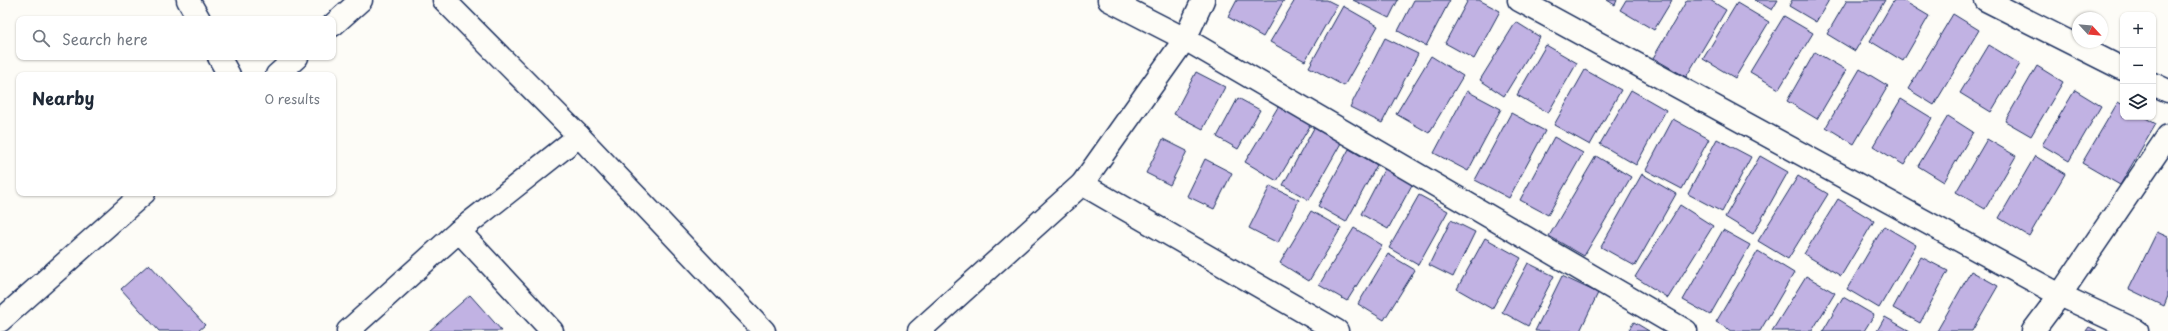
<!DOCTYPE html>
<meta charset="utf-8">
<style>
body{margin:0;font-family:"Playpen Sans",sans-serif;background:#f6f6f7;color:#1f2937}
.controls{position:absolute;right:12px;top:12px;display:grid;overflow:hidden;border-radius:8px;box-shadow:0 1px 3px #0004}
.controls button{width:36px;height:36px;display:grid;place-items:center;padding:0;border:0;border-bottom:1px solid #e0e1e3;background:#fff;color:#1f2937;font:20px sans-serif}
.compass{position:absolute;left:2072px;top:12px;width:36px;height:36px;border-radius:50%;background:#fff;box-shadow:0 1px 3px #0004;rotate:116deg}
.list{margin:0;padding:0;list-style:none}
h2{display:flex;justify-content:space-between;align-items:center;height:52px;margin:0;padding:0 16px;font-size:17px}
h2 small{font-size:13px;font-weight:400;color:#747a83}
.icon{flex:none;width:22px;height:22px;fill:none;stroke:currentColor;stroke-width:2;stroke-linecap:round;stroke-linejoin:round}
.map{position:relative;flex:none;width:2168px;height:331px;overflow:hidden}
.search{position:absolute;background:#fff;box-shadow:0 1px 3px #0004;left:16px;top:16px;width:320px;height:44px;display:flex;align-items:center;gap:10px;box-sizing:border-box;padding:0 14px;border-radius:8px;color:#747a83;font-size:15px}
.panel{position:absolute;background:#fff;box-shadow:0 1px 3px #0004;left:16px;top:72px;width:320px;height:124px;border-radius:8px}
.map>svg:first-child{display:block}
.building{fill:#c1b2e3;stroke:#1b2f5e}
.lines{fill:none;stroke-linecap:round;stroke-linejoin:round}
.minor-casing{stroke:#1b2f5e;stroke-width:25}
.minor{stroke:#fdfcf7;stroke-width:22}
</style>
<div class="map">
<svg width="2168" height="331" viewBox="0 0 2168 331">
<rect width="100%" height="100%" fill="#fdfcf7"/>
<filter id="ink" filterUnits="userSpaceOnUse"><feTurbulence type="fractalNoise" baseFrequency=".025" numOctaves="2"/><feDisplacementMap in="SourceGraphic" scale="8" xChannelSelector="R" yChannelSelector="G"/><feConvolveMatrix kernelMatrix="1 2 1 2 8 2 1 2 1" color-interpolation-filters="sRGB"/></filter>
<g filter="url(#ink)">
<g class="building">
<path d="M1237 0H1284L1263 37 1228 17Z"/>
<path d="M1295 0H1327L1337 5 1305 61 1270 42Z"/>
<path d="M1353 0H1398L1389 18Z"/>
<path d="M1414 0H1450L1426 46 1398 31Z"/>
<path d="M1468 0H1479L1500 11 1474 59 1445 43Z"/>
<path d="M1607 0H1617L1615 5Z"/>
<path d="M1626 0H1672L1654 30 1620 10Z"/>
<path d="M1687 0H1710L1726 10 1686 77 1653 58Z"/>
<path d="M1755 0H1778L1772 10Z"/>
<path d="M1792 0H1829L1816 22 1789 6Z"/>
<path d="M1847 0H1885L1855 51 1827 34Z"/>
<path d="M1894 0H1902L1929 16 1903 61 1870 41Z"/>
<path d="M1737 3 1769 22 1735 78 1703 59Z"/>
<path d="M1343 6 1378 26 1344 86 1309 67Z"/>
<path d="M1953 14 1979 30 1934 105 1908 89Z"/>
<path d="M1784 16 1813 33 1779 89 1750 72Z"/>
<path d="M1516 22 1540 37 1504 96 1480 80Z"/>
<path d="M1385 38 1418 54 1382 123 1350 107Z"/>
<path d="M1546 45 1577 63 1548 113 1517 95Z"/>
<path d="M1989 45 2020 64 1991 112 1960 93Z"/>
<path d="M1815 52 1846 70 1817 119 1787 101Z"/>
<path d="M1431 56 1463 76 1429 133 1396 114Z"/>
<path d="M2037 66 2063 82 2031 136 2005 121Z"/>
<path d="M1860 69 1888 86 1854 144 1826 127Z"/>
<path d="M1585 70 1621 90 1590 145 1554 125Z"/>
<path d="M1196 72 1225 87 1203 129 1174 114Z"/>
<path d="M1631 90 1666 110 1636 165 1600 144Z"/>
<path d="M2075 90 2101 106 2069 161 2042 145Z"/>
<path d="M1467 91 1501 109 1468 171 1434 153Z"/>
<path d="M1238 98 1260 110 1238 149 1217 137Z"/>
<path d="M1901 99 1932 118 1904 165 1873 146Z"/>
<path d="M1281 102 1313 121 1277 181 1245 162Z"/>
<path d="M2118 102 2123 105V117H2144L2156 124 2120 185 2082 163Z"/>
<path d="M1511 113 1545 131 1509 198 1475 180Z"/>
<path d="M1948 116 1973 132 1944 182 1918 166Z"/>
<path d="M1673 119 1709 139 1682 189 1646 170Z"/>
<path d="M1314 128 1341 143 1309 200 1283 185Z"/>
<path d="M1554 137 1583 153 1548 215 1520 200Z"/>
<path d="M1163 139 1187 151 1170 185 1146 173Z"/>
<path d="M1717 139 1751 157 1722 212 1688 194Z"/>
<path d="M1987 139 2016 156 1985 209 1956 192Z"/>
<path d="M1349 149 1377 165 1346 222 1318 206Z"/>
<path d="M1596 156 1631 177 1584 256 1549 236Z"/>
<path d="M1760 156 1788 172 1753 234 1725 217Z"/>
<path d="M2035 156 2065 174 2029 236 1999 218Z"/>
<path d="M1205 159 1232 173 1214 209 1187 196Z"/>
<path d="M1385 168 1413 183 1388 229 1361 214Z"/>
<path d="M1642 174 1676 194 1635 266 1601 247Z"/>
<path d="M1798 176 1828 194 1788 259 1758 241Z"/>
<path d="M1270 186 1299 200 1278 243 1249 228Z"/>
<path d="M1419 195 1448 211 1418 265 1389 248Z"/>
<path d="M1838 199 1874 221 1841 276 1804 254Z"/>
<path d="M1680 205 1713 226 1668 298 1635 277Z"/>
<path d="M1311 211 1341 228 1309 281 1280 263Z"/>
<path d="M1451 220 1475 232 1453 277 1429 265Z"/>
<path d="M1884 226 1916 245 1879 308 1847 289Z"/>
<path d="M1354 228 1382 245 1347 301 1319 285Z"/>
<path d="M1723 230 1750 245 1710 315 1683 300Z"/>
<path d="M2157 232 2168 237V296L2164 306 2129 289Z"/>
<path d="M1485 238 1521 258 1492 309 1457 289Z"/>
<path d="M1758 251 1794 273 1760 331H1732L1716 322Z"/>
<path d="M1388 254 1415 270 1384 320 1358 304Z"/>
<path d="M1921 257 1948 271 1920 323 1893 308Z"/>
<path d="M1528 263 1554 276 1528 326 1502 312Z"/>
<path d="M149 264 205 325 198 331H159L121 289Z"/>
<path d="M1971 271 1998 286 1972 331H1937Z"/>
<path d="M1562 276 1598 293 1580 331H1535Z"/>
<path d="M1806 276 1835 293 1812 331H1772Z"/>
<path d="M470 295 502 331H429Z"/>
<path d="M1843 297 1874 315 1864 331H1823Z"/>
<path d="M1885 317 1910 331H1877Z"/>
<path d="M1634 322 1649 331H1628Z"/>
<path d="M2089 327 2097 331H2086Z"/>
</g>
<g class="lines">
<g class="minor-casing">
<g id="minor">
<path d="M188 0 199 19"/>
<path d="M444 0 579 136 764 331"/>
<path d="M1109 0 1185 39 1686 331"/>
<path d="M1519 0 2060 295 2137 331"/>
<path d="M1986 0 2123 69"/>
<path d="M333 25 361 0"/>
<path d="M219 57 229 75"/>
<path d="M277 75 297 57"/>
<path d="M2153 84 2168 91"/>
<path d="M1082 184 1337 331"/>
<path d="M459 231 552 331"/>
<path d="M0 321 144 193"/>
<path d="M348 331 459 231 579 136"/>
<path d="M919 331 1082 184 1185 39 1203 0"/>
<path d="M2033 331 2060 295 2168 136"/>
</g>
</g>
<use href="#minor" class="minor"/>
</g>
</g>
</svg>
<div class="controls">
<button>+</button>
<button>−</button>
<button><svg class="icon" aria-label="layers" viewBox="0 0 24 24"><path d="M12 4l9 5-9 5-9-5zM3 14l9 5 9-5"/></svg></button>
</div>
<svg class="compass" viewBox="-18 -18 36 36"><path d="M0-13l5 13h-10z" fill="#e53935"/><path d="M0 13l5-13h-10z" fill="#747a83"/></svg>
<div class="search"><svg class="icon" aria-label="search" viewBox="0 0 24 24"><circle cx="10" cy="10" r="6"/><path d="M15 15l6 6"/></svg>Search here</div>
<section class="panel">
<h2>Nearby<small>0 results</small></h2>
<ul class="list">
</ul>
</section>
</div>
